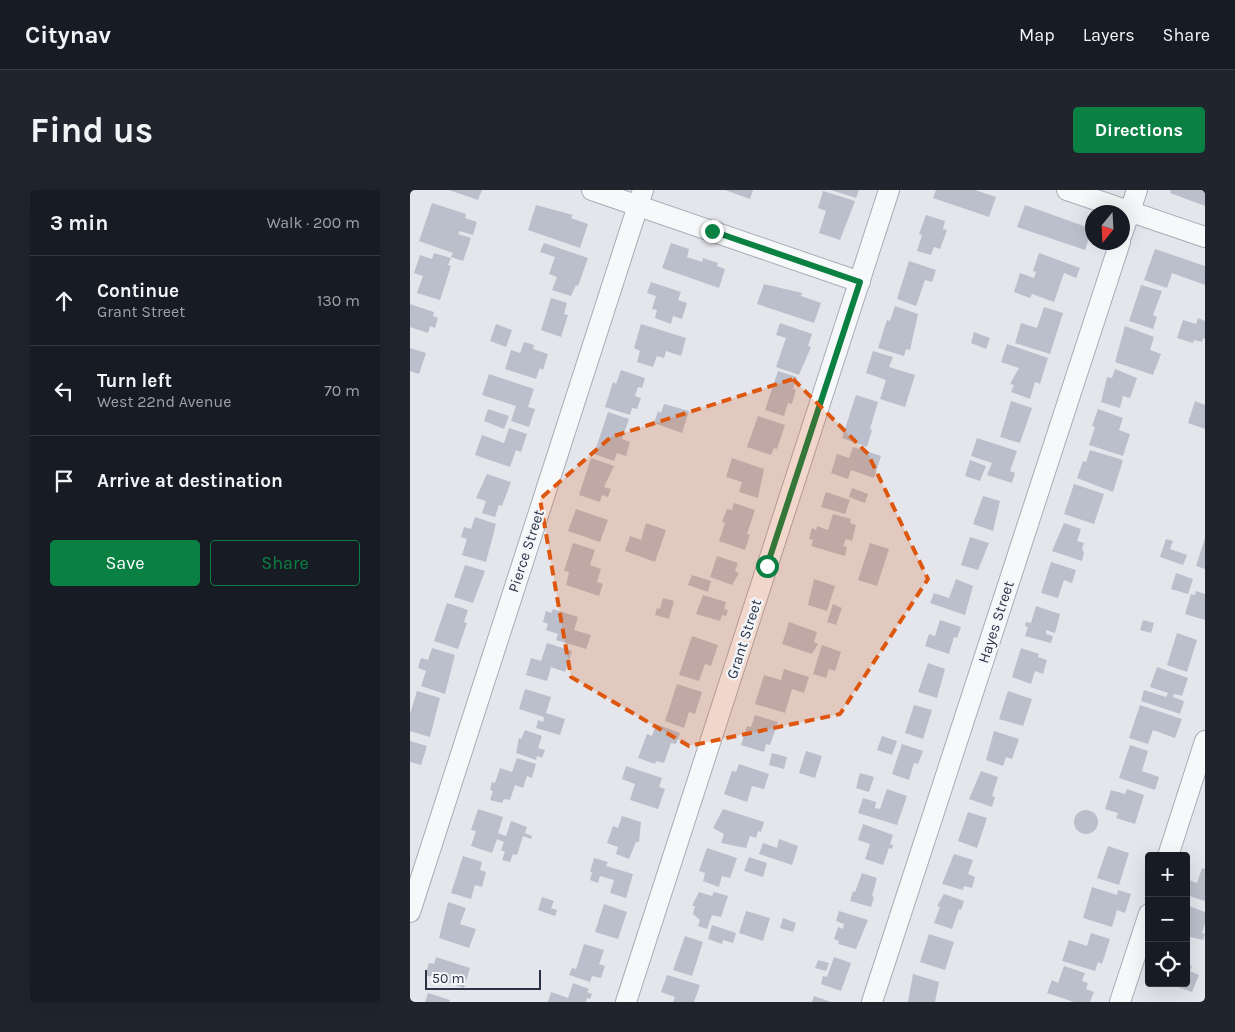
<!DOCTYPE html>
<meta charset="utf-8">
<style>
body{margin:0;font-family:Karla,sans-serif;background:#20242c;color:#f1f3f6}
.controls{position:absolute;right:15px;bottom:15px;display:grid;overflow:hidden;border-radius:5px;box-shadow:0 5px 20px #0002}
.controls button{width:45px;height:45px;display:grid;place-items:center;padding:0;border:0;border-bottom:1px solid #363941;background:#171b24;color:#f1f3f6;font:25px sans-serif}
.compass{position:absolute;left:675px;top:15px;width:45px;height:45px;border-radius:50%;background:#171b24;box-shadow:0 5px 20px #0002;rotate:198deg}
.scale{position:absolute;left:15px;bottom:12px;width:116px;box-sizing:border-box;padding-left:5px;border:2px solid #2a3246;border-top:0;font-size:14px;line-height:18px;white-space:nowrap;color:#2a3246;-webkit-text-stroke:4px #f4f6f9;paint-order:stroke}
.stop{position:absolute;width:15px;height:15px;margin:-11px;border:4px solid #0b8043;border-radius:50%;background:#fff}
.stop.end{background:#0b8043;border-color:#fff;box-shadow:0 1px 5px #0008}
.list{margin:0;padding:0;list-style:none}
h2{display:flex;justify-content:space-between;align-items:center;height:65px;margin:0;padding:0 20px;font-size:21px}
h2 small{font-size:16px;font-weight:400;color:#9ea1a6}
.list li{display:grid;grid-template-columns:32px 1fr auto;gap:15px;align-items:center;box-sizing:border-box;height:90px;padding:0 20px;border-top:1px solid #363941}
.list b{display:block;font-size:19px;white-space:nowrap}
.list p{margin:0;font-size:16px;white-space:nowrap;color:#9ea1a6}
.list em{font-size:16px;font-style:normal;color:#9ea1a6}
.actions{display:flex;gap:10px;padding:15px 20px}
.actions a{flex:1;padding:11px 0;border:1px solid #0b8043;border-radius:5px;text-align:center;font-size:18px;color:#0b8043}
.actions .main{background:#0b8043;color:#fff}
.icon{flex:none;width:28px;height:28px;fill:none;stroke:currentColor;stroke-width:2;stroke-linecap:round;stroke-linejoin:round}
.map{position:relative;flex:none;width:795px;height:812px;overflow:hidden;border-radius:5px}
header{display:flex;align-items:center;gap:30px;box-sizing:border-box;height:70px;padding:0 25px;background:#171b24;border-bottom:1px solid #363941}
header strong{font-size:24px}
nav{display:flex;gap:28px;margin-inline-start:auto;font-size:18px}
.intro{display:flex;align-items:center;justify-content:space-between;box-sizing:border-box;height:120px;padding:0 30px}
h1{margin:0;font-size:35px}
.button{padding:12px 22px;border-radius:5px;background:#0b8043;color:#fff;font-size:18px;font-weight:700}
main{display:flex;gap:30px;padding:0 30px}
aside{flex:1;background:#171b24;border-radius:5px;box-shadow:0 5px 20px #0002}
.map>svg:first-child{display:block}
.building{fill:#babfcb}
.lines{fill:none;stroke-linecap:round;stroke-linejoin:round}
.minor-casing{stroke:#a8acb7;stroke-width:22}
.minor{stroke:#f7f8fa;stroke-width:20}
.route{stroke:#0b8043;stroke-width:6}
.marked{fill:#de570f;fill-opacity:0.2;stroke:#de570f;stroke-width:4;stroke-dasharray:10 6;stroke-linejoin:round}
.labels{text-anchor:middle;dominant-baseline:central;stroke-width:4.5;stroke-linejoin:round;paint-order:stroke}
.street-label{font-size:15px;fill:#2a3246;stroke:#f4f6f9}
</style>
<header>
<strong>Citynav</strong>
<nav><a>Map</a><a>Layers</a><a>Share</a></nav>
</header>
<div class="intro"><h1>Find us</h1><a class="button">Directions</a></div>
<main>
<aside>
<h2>3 min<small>Walk · 200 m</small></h2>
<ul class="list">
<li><svg class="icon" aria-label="ahead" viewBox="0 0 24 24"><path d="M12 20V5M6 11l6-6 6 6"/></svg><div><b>Continue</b><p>Grant Street</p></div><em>130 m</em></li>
<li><svg class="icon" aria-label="left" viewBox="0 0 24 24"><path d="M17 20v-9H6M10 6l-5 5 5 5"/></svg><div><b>Turn left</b><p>West 22nd Avenue</p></div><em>70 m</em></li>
<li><svg class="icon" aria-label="arrive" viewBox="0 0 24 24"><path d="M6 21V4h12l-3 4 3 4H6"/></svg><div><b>Arrive at destination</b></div></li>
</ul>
<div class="actions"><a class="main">Save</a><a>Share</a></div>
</aside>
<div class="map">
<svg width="795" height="812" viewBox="0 0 795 812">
<rect width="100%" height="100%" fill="#e4e6ec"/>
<g class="building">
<path d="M39 0H72L68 10Z"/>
<path d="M315 0H343L340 9Z"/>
<path d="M421 0H449L446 8Z"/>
<path d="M526 0H565L586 7 579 27 523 8Z"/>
<path d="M761 0H795V16L760 3Z"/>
<path d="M413 1 445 11 430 50 409 43 416 21 408 18Z"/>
<path d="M22 13 56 24 55 28 67 32 63 45 50 41 48 44 61 48 53 71 41 67 43 63 9 51Z"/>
<path d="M126 15 163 25 161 28 178 34 170 58 118 40Z"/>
<path d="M615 15 682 39 675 60 607 37Z"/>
<path d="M516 25 535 31 533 39 537 40 530 59 524 57 521 65 507 61 512 45 509 44Z"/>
<path d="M134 53 178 68 168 96 166 95 161 106 142 100 147 87 139 84 145 67 130 62Z"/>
<path d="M261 53 279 59 277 67 292 72 293 68 308 73 307 76 315 79 309 98 252 78Z"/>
<path d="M745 59 795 76V95L762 83 757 98 734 90Z"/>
<path d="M24 63 41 68 38 75 41 76 30 110 7 103 13 86 4 83 10 65 22 69Z"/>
<path d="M629 63 670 78 666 88 654 83 644 112 622 104 620 108 604 102 610 83 624 88 626 82 623 81Z"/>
<path d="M499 71 526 80 522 92 515 90 506 116 487 109Z"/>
<path d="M241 92 271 102 268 110 277 113 272 129 263 126 261 134 245 128 247 120 242 119 246 106 237 103Z"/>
<path d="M354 94 392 103 391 106 411 113 404 133 347 114Z"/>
<path d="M731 95 752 101 743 125 747 127 743 139 719 131Z"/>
<path d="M141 108 157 113 154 124 158 125 151 147 131 140Z"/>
<path d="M0 114 24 122 23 126 28 128 25 138 20 136 18 143 0 137Z"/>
<path d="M485 116 508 124 500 160 496 159 494 166 468 158 477 130 480 131Z"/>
<path d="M634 117 653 123 640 164 605 153 611 133 627 138Z"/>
<path d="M788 128 795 131V149L793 148 792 152 784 150 783 153 767 148 773 130 786 134Z"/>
<path d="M370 133 402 144 398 156 401 157 389 185 366 177 376 148 366 145Z"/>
<path d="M86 134 102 140 96 157 80 151Z"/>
<path d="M231 134 276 148 271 166 256 161 254 168 247 166 243 177 227 172 230 161 224 158Z"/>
<path d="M715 136 744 147 740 160 751 164 743 185 705 172Z"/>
<path d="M564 142 580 148 576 159 561 153Z"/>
<path d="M114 152 124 155 123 159 138 164 133 180 130 178 126 189 95 179 101 160 110 163Z"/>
<path d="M597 154 638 168 630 194 625 192 620 209 601 202 604 195 600 194 609 178 591 172Z"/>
<path d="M0 158 16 163 9 184 0 181Z"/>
<path d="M463 161 483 167 479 177 505 185 495 217 470 209 476 190 456 183Z"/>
<path d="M705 179 727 188 720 208 713 206 710 218 691 212 697 187 702 188Z"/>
<path d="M211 180 235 188 232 198 228 197 225 206 231 208 227 219 222 218 220 225 195 217 203 192 206 194Z"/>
<path d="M368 181 387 187 383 199 386 200 382 214 378 213 374 226 355 220Z"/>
<path d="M79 184 124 199 118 217 125 219 119 237 101 231 106 216 72 205Z"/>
<path d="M446 205 468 212 460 239 462 240 457 257 432 248Z"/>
<path d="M601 211 622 218 610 253 590 247Z"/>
<path d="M785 211 795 215V239L778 233Z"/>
<path d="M254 214 279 221 272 243 244 233 248 221 251 223Z"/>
<path d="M78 219 99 226 94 239 74 231Z"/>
<path d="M688 219 713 228 709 240 720 244 713 266 679 255 685 237 682 236Z"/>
<path d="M198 222 219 229 212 249 220 252 216 266 207 263 204 271 184 264Z"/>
<path d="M348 226 375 235 367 259 364 258 361 265 337 257Z"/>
<path d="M99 238 117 244 111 262 106 260 100 277 65 265 72 245 94 253Z"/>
<path d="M567 248 607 261 600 281 605 283 602 293 577 285 582 273 561 266Z"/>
<path d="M443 257 471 266 464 288 441 280 438 289 421 283 427 264 439 268Z"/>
<path d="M680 260 713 270 703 302 667 288 673 271 676 272Z"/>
<path d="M181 268 204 276 194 297 201 299 198 307 192 305 190 312 169 305Z"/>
<path d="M322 268 354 279 348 308 329 302 332 292 316 287Z"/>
<path d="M560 270 576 276 570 291 555 286Z"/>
<path d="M77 284 101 292 92 316 89 315 85 327 72 323 76 311 66 308Z"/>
<path d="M664 294 694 304 684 334 654 324Z"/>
<path d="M442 298 458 304 455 313 439 307Z"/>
<path d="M416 302 440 310 435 324 411 317Z"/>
<path d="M573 306 590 311 583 341 563 334Z"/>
<path d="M324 313 345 320 337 344 340 345 335 360 309 351 315 333 312 332 317 319 322 320Z"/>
<path d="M166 319 198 330 190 352 158 341Z"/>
<path d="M423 324 441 329 440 333 446 335 442 351 436 349 433 356 437 357 435 366 401 356 403 350 399 349 402 338 406 340 407 336 418 340Z"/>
<path d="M65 327 86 334 76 372 52 365 57 349 51 347 54 337 61 339Z"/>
<path d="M236 333 256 340 245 372 215 361 220 346 231 350Z"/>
<path d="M654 333 671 339 667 351 674 353 672 359 674 363 672 371 642 361Z"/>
<path d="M560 347 579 353 568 380 551 375Z"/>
<path d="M795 348V379L786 376Z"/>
<path d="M756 349 763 351 760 359 777 365 773 375 750 367Z"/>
<path d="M163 353 185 360 180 375 191 379 187 392 193 394 189 406 156 395 159 382 154 381Z"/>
<path d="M460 353 479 359 467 396 448 390Z"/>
<path d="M307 366 328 373 325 381 329 383 322 395 300 387Z"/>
<path d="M641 372 666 380 662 393 654 390 648 408 631 403Z"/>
<path d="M55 375 75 381 63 413 44 407Z"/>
<path d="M766 383 783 389 778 404 761 399Z"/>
<path d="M282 385 301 391 298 402 278 395Z"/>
<path d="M404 389 425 396 417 421 398 415Z"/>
<path d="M546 389 563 396 555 425 520 413 524 403 539 408Z"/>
<path d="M786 401 795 404V430L775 424 781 404 785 405Z"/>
<path d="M293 405 316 412 314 419 318 420 316 426 312 425 310 431 286 424Z"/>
<path d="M253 408 264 411 259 429 245 425 247 418 250 419Z"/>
<path d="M37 413 58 420 54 432 57 433 48 459 24 451Z"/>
<path d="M423 414 432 418 426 435 417 432Z"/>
<path d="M626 416 650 424 645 443 636 440V444L643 446 641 453 615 446 618 437 615 436 616 432 621 433Z"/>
<path d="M143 419 168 427 164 440 181 445 176 459 146 450 148 444 136 440 138 434 133 432 136 421 141 423Z"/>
<path d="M530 430 551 437 547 448 544 447 539 464 515 456 519 444 525 446Z"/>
<path d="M733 430 744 433 741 443 730 440Z"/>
<path d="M379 432 407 442 404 452 408 454 402 464 372 454Z"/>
<path d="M767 443 787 450 777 482 757 475Z"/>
<path d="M282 446 308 455 301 476 295 474 289 491 269 485Z"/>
<path d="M137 453 162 461 155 482 141 477 137 491 116 485 121 468 131 471Z"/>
<path d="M412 455 431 462 425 481 419 479 416 488 403 484Z"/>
<path d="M22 458 45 465 35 504 11 496 16 481 8 478 11 468 18 470Z"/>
<path d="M611 458 629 464 628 467 637 470 633 484 625 481 621 494 602 487Z"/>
<path d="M518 473 535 479 527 508 508 502Z"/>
<path d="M747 477 778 488 772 506 764 504 763 507 774 511 770 524 731 511 734 500 756 507 758 503 740 497Z"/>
<path d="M374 479 399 487 394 503 382 499 375 523 345 514 354 485 371 490Z"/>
<path d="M267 494 292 502 285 524 279 522 274 538 255 531Z"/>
<path d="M115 499 141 507 136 523 155 529 150 545 126 538 128 530 133 532 134 527 109 519Z"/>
<path d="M7 501 30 508 20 547 0 541V524Z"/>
<path d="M598 501 622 509 613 536 589 529Z"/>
<path d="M504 515 522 520 513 549 495 543Z"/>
<path d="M730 515 772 529 765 548 743 540 738 554 719 548Z"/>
<path d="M345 525 368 532 360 555 356 554 354 562 331 555 337 536 341 537Z"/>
<path d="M246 534 270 543 266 554 261 553 254 573 246 571 245 574 228 568 237 544 242 546Z"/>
<path d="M115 540 132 546 128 558 135 560 132 568 127 566 126 570 106 563 109 548 111 549Z"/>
<path d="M584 541 609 549 602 569 596 567 593 576 576 570Z"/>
<path d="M472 546 487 551 482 565 467 560Z"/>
<path d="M0 551 17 556 11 575 0 572Z"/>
<path d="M492 554 513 561 508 574 504 573 499 590 482 584Z"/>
<path d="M720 555 738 561 732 581 749 587 745 600 709 588Z"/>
<path d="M396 561 412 566 405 588 389 583Z"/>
<path d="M362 563 377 567 374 579 359 575Z"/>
<path d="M107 568 126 574 122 588 117 586 113 598 105 595 100 610 94 609 92 613 80 610 83 601 80 600 82 592 85 593 90 578 102 582Z"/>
<path d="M329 574 359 584 354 599 342 596 337 612 314 604 322 581 326 582Z"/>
<path d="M216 576 252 588 249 597 255 599 248 619 220 610 225 594 212 589Z"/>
<path d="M571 581 588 587 582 606 585 607 582 617 559 609Z"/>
<path d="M450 583 464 587 459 602 446 598Z"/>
<path d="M477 599 497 606 487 635 448 623 453 608 466 612 465 618 470 619Z"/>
<path d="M717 599 734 605 725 634 706 628 708 623 695 619 701 600 715 604Z"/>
<path d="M68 619 93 627 88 643 96 646 101 631 117 637 115 643 122 646 121 649 113 646 107 665 103 664 100 672 92 670 95 662 91 660 94 652 87 649 82 663 61 656 66 641 61 640Z"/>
<path d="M313 619 354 632 351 642 348 641 346 648 340 646 336 658 311 653 314 644 303 638Z"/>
<circle cx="676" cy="632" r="12"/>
<path d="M558 622 577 628 567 658 548 651Z"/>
<path d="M212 626 231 632 229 652H226L219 669 206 664 208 657 197 653 203 636 208 638Z"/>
<path d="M453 634 483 645 480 654 483 655 482 659 479 658 473 675 455 669 460 654 448 650Z"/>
<path d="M369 649 388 656 382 675 349 664 353 653 367 658Z"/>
<path d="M698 656 719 663 709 695 687 688Z"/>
<path d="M297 658 327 668 320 688 312 686 309 697 293 691 295 683 289 681Z"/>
<path d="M544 664 563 670 558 684 565 687 562 698 554 696 553 700 532 694Z"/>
<path d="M53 666 72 672 70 680 76 682 72 697 65 695 61 709 41 703Z"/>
<path d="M339 667 357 673 353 687 334 681Z"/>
<path d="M184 668 198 672 196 676 223 684 216 708 200 703 204 690 190 686 188 693 180 690 182 682H180Z"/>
<path d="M792 678 795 679V711L776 705 779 690 787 693Z"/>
<path d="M452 683 467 688 462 706 464 707 461 717 440 711 443 701 445 702Z"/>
<path d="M682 697 707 705 708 700 721 704 715 723 707 720 702 737 673 728Z"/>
<path d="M289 702 302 706 304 702 318 706 311 727 302 725 297 739 288 736 290 730 283 724 285 716H282Z"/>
<path d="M534 704 554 711 551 720 549 719 542 739 524 733 530 717 527 716Z"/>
<path d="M132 707 144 711 141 718 147 720 145 726 128 720Z"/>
<path d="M38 712 56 718 50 734 66 739 59 758 29 748Z"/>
<path d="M194 714 217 722 208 749 185 742Z"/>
<path d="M779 716 795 722V733L792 743 795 744 793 750 776 746V723Z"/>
<path d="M336 721 360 728 353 751 329 743Z"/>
<path d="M429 721 458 730 446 759 428 754 429 751 424 749 428 737 433 739 434 734 426 731Z"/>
<path d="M373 728 386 733 383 742 370 738Z"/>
<path d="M302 735 326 743 323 753 313 750 312 754 298 749Z"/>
<path d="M681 743 700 749 692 774 688 772 685 781 652 771 659 750 677 756Z"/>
<path d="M519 744 544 752 535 780 510 772Z"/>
<path d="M275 746 293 752 282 786 263 780Z"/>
<path d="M174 754 194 760 189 774 195 776 191 788 182 786 180 792 159 785 162 778 166 779Z"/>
<path d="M26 767 60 778 54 798 15 785 19 773 24 774Z"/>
<path d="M424 767 441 773 431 801 411 794 413 786 417 787Z"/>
<path d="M408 770 419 773 416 781 405 778Z"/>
<path d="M776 774 782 776 780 781 789 785 782 802 765 796 766 793H776Z"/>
<path d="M654 776 675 783 672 791 678 793 676 799 684 802 680 812H664L637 803 642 790 648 793Z"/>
<path d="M503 784 529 792 525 812H498Z"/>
<path d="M257 785 290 795 284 812H263L265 807 251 802Z"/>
<path d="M163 793 179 799 177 802 182 804 180 809 177 808 176 812H138L141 802 158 808Z"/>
<path d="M18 803 40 810 39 812H15Z"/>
<path d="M404 806 421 812H402Z"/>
</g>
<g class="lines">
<g class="minor-casing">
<g id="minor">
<path d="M182 0 450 92"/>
<path d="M657 0 795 47"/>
<path d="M712 44 727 0"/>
<path d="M758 666 795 551"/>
<path d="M0 722 233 0"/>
<path d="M216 812 479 0"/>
<path d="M462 812 710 52"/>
<path d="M710 812 739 724"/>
</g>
</g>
<use href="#minor" class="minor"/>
</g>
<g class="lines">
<path class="route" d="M302 41 450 92 357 376"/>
</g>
<path class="marked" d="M383 189 458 264 518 389 430 524 279 556 161 487 130 309 201 247Z"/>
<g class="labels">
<g class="street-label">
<text transform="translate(116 361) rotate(-72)">Pierce Street</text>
<text transform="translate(586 432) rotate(-72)">Hayes Street</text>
<text transform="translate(334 449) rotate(-72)">Grant Street</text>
</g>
</g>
</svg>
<div class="controls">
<button>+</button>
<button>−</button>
<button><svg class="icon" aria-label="locate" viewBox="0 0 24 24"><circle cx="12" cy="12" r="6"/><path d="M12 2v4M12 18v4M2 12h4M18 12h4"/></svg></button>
</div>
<svg class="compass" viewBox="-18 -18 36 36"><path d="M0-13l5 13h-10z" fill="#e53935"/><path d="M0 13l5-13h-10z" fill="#9ea1a6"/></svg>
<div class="scale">50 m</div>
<div class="stop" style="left:357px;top:376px"></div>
<div class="stop end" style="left:302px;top:41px"></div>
</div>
</main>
